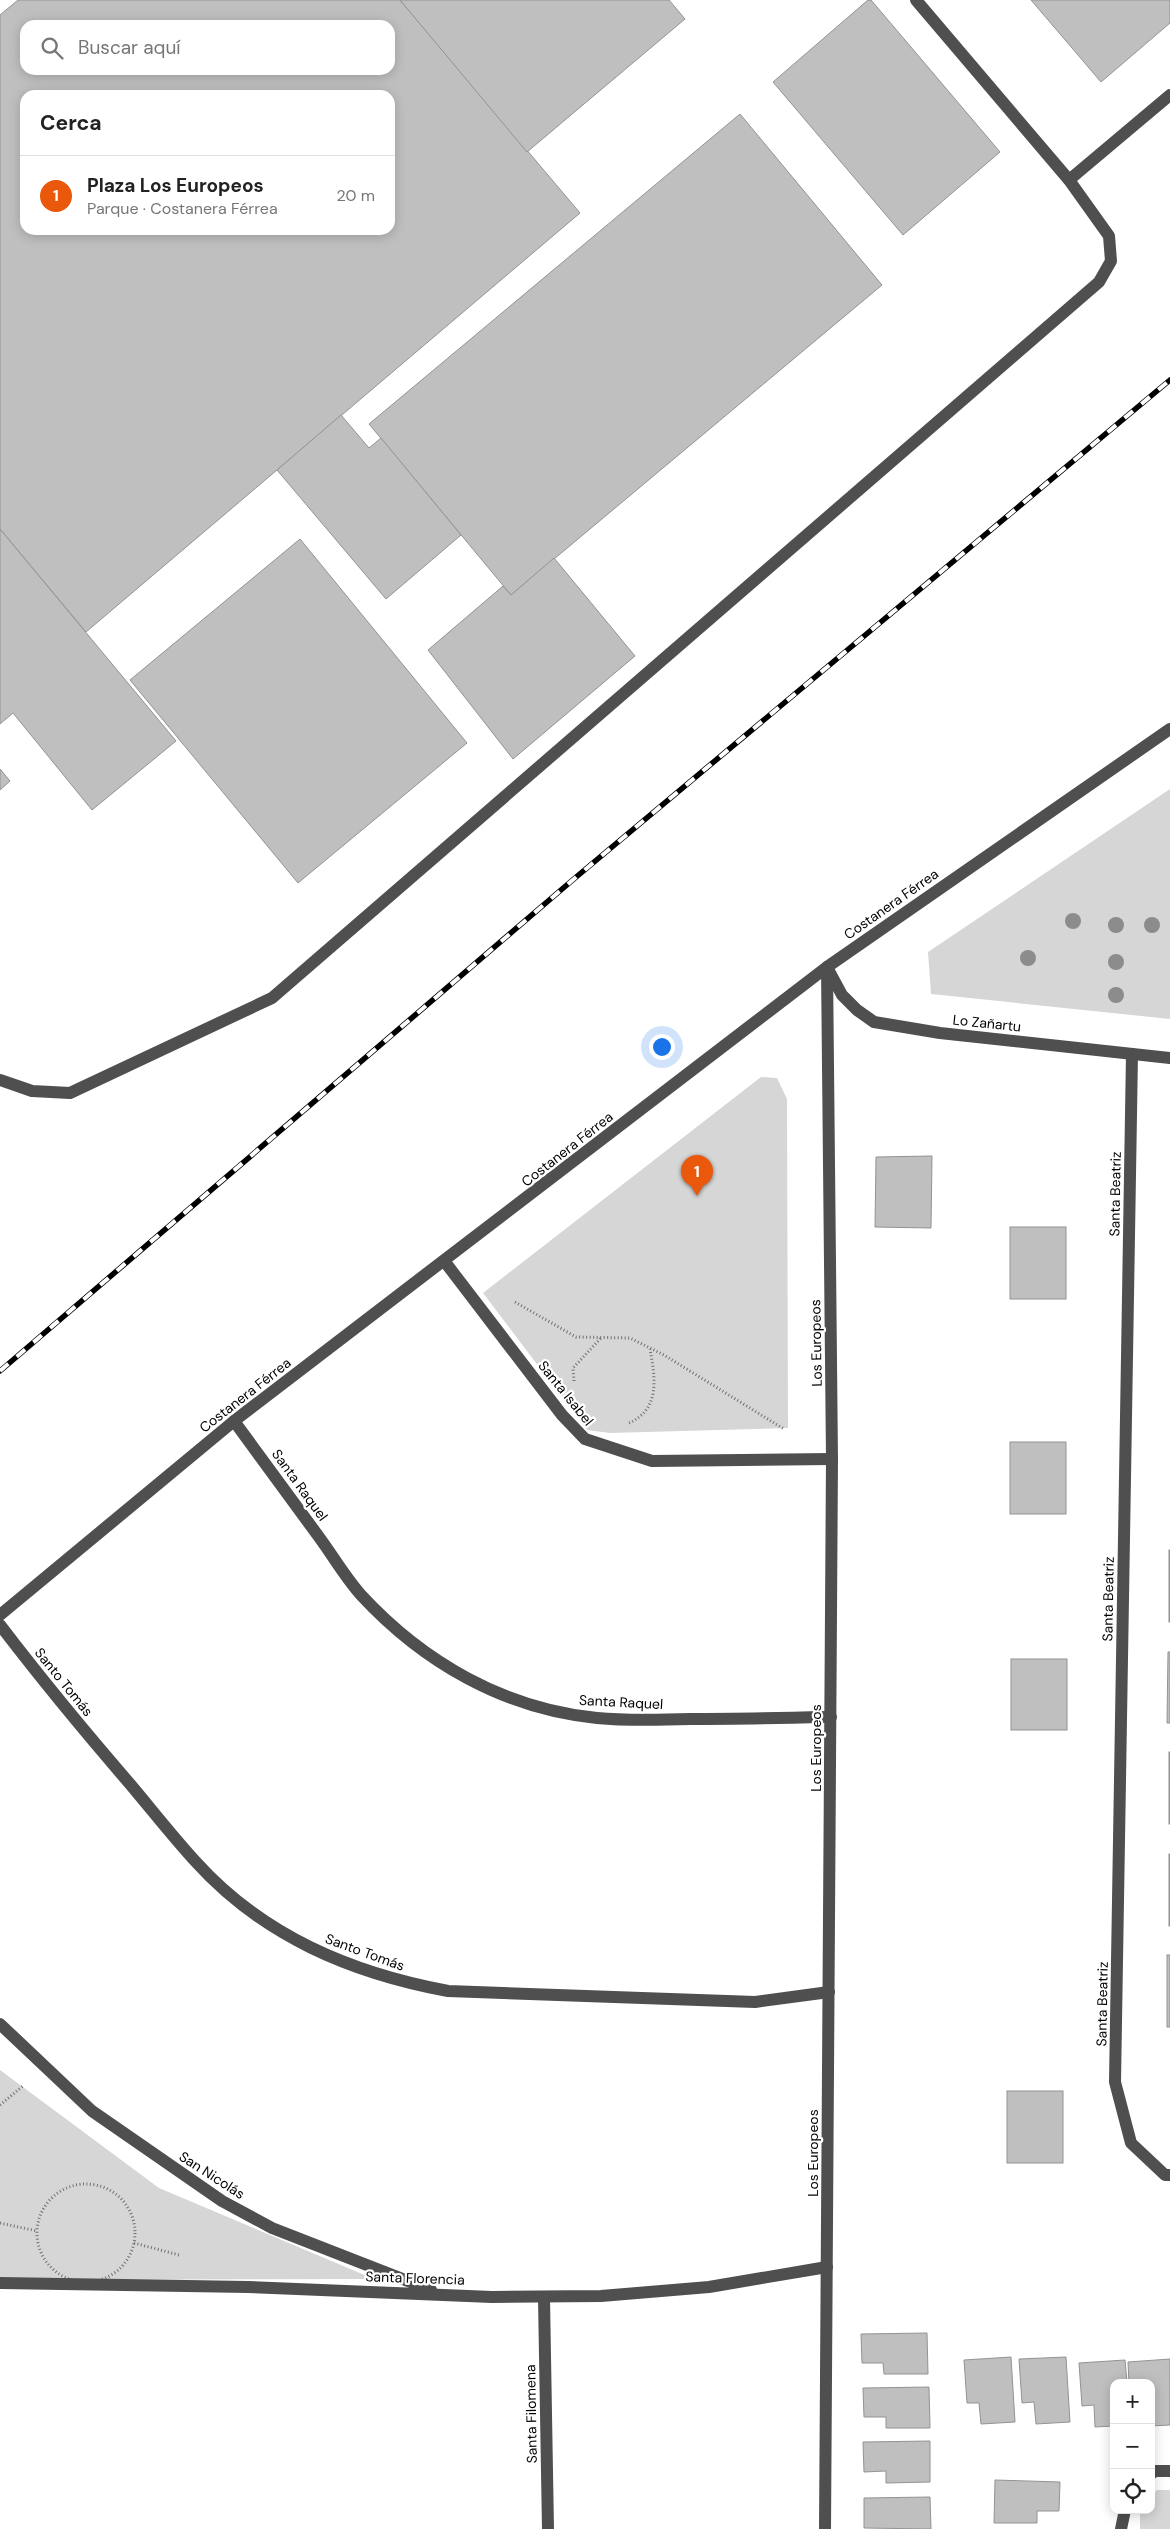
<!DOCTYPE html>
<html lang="es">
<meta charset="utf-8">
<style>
body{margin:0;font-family:"DM Sans",sans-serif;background:#f2f2f2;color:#222}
.controls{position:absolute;right:15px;bottom:15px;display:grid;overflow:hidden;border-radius:10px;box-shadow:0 2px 12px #0003}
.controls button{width:45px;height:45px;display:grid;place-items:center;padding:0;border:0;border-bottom:1px solid #e0e0e0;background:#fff;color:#222;font:25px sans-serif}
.you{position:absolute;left:661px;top:1046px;width:18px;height:18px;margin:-12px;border:4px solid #fff;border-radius:50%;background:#1a73e8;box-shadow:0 0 0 8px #1a73e833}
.badge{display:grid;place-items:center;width:32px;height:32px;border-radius:50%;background:#ea580c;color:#fff;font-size:16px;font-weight:700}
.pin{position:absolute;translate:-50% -41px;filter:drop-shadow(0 1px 2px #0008)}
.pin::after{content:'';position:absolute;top:26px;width:18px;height:15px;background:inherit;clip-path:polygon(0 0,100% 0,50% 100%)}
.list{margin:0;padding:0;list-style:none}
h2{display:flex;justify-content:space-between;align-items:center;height:65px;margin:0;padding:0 20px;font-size:21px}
h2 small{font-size:16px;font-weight:400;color:#767676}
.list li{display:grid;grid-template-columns:32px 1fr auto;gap:15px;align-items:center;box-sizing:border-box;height:80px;padding:0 20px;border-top:1px solid #e0e0e0}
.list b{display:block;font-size:19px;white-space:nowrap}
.list p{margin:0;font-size:16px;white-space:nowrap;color:#767676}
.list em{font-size:16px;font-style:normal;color:#767676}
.icon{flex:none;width:28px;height:28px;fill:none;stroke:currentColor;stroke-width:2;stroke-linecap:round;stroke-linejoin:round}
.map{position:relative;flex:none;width:1170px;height:2529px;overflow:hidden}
.search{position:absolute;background:#fff;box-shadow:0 2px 12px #0003;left:20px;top:20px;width:375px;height:55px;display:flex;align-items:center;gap:12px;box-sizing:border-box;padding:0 18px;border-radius:15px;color:#767676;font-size:19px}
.panel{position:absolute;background:#fff;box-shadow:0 2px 12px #0003;left:20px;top:90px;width:375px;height:145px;border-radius:15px}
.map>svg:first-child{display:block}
.green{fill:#d6d6d6}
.building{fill:#bfbfbf;stroke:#939393;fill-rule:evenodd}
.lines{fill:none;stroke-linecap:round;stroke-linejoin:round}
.path{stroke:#717171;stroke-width:3;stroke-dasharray:1 2.5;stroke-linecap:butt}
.minor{stroke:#4f4f4f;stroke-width:12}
.rail-casing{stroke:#000;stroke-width:5.5}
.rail{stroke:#fff;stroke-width:4;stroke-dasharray:11;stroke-linecap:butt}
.tree{fill:#8c8c8c}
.labels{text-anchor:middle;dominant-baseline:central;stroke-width:4.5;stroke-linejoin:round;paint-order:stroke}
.street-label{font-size:14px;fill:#000;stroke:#fff}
</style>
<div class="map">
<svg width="1170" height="2529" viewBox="0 0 1170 2529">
<rect width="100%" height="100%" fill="#fff"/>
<g class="green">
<path d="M1170 789V1019L931 994 928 952Z"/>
<path d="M761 1077 777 1078 787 1099 788 1428 610 1433 587 1430 483 1293Z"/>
<path d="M0 2070 159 2188 374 2279 0 2280Z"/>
<path d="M1157 2490H1170V2529H1140V2511L1151 2510V2497Z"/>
</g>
<g class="building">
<path d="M18 0H400L580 213 86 632 0 529V15ZM25 25H390V70H25ZM25 95H390V230H25Z"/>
<path d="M400 0H669L685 19 527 152Z"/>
<path d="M868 0H871L1000 152 903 235 773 82Z"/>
<path d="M1031 0H1170V23L1101 82Z"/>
<path d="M740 114 882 285 511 595 369 424Z"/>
<path d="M341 415 369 448 381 438 461 535 386 599 277 470Z"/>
<path d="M0 529 176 741 92 810 13 713 0 724Z"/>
<path d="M300 539 467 743 298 883 130 680Z"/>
<path d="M554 558 635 656 513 759 428 650 503 586 511 595Z"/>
<path d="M0 769 10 781 0 790Z"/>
<path d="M932 1156 931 1228 875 1227 876 1157Z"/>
<rect x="1010" y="1227" width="56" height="72"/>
<rect x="1010" y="1442" width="56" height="72"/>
<rect x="1169" y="1550" width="1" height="72"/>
<path d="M1168 1652H1170V1723H1167Z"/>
<rect x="1011" y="1659" width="56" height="71"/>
<rect x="1169" y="1752" width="1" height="72"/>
<rect x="1169" y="1854" width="1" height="72"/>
<rect x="1167" y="1955" width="3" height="72"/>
<rect x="1007" y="2091" width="56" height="72"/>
<path d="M927 2333 928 2374H884L883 2363H862L861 2334Z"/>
<path d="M1011 2357 1015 2422 981 2424 979 2403H967L964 2360Z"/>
<path d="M1066 2357 1070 2422 1036 2424 1034 2402 1022 2403 1019 2359Z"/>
<path d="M1170 2359V2425L1151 2426V2383H1129L1128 2362Z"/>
<path d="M1125 2360 1127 2383H1114V2426L1095 2427 1094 2405 1082 2406 1079 2363Z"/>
<path d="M929 2387 930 2428H886V2417H864L863 2388Z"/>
<path d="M930 2441V2482L886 2483V2471L864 2472 863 2442Z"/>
<path d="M995 2480 1060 2482 1059 2511H1037V2523H994Z"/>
<path d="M930 2497 931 2529 864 2528V2498Z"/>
</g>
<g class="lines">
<g class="path">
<path d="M515 1302 576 1337 630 1338 664 1355 784 1429"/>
<path d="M574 1381 573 1368 601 1338"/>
<path d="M629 1423C661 1409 655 1377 650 1349"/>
<path d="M0 2105 23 2086"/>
<circle cx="86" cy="2233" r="49"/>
<path d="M0 2223 37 2231"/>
<path d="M134 2243 179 2255"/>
</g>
<g class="minor">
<path d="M1069 180 1170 95"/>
<path d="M828 969 842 995 857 1010 874 1022 940 1033 1170 1058"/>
<path d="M1132 1054 1115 2082 1131 2143 1165 2175H1170"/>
<path d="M0 1080 32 1091 70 1093 272 998 1099 282 1111 261 1109 236 1069 180 916 0"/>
<path d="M445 1262 562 1415 585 1439 652 1461 832 1459"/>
<path d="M234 1421C262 1459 290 1498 319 1537 333 1556 345 1577 361 1595 423 1662 504 1709 597 1718 628 1721 660 1720 691 1719 738 1719 784 1718 831 1717"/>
<path d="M0 1615 234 1421 827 967 1170 729"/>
<path d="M0 1625C42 1680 85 1732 130 1784 152 1810 173 1837 196 1862 263 1936 351 1973 448 1991L755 2002 829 1992"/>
<path d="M0 2024 92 2111 222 2201 272 2228 431 2290"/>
<path d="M0 2283 248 2287 492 2297 601 2296 709 2287 827 2267"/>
<path d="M544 2298 548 2529"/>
<path d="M1151 2474 1155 2471H1170"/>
<path d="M825 2529 832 1459 827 967"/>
<path d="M1121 2529 1125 2510"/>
</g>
<g class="rail-casing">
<path id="rail" d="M0 1371 575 878 1170 380"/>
</g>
<use href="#rail" class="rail"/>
</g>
<g class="tree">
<circle cx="1073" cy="921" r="8"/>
<circle cx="1116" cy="925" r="8"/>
<circle cx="1152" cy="925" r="8"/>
<circle cx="1028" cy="958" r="8"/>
<circle cx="1116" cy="962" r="8"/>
<circle cx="1116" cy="995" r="8"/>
</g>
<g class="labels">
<g class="street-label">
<text transform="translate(891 904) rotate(-35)">Costanera Férrea</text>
<text transform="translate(987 1023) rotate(6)">Lo Zañartu</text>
<text transform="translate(567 1149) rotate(-38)">Costanera Férrea</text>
<text transform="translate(1115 1194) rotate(-89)">Santa Beatriz</text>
<text transform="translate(816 1343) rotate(-91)">Los Europeos</text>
<text transform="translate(566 1393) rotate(51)">Santa Isabel</text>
<text transform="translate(245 1395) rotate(-38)">Costanera Férrea</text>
<text transform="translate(300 1485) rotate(54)">Santa Raquel</text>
<text transform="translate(1108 1599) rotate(-89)">Santa Beatriz</text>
<text transform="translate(64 1682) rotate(51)">Santo Tomás</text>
<text transform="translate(621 1702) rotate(3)">Santa Raquel</text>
<text transform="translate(816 1748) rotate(-90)">Los Europeos</text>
<text transform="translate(365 1952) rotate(20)">Santo Tomás</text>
<text transform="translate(1102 2004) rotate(-89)">Santa Beatriz</text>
<text transform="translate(813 2153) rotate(-90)">Los Europeos</text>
<text transform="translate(212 2175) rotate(33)">San Nicolás</text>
<text transform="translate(415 2278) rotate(2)">Santa Florencia</text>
<text transform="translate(531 2414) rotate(-91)">Santa Filomena</text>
</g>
</g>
</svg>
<div class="controls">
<button>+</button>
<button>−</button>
<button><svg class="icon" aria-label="locate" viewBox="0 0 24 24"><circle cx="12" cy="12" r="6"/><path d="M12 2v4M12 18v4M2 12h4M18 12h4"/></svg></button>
</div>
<div class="you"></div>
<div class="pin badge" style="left:697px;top:1196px">1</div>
<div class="search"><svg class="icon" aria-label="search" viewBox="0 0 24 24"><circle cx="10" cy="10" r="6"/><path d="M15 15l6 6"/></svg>Buscar aquí</div>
<section class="panel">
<h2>Cerca<small></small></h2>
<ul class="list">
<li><span class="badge">1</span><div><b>Plaza Los Europeos</b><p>Parque · Costanera Férrea</p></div><em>20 m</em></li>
</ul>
</section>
</div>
